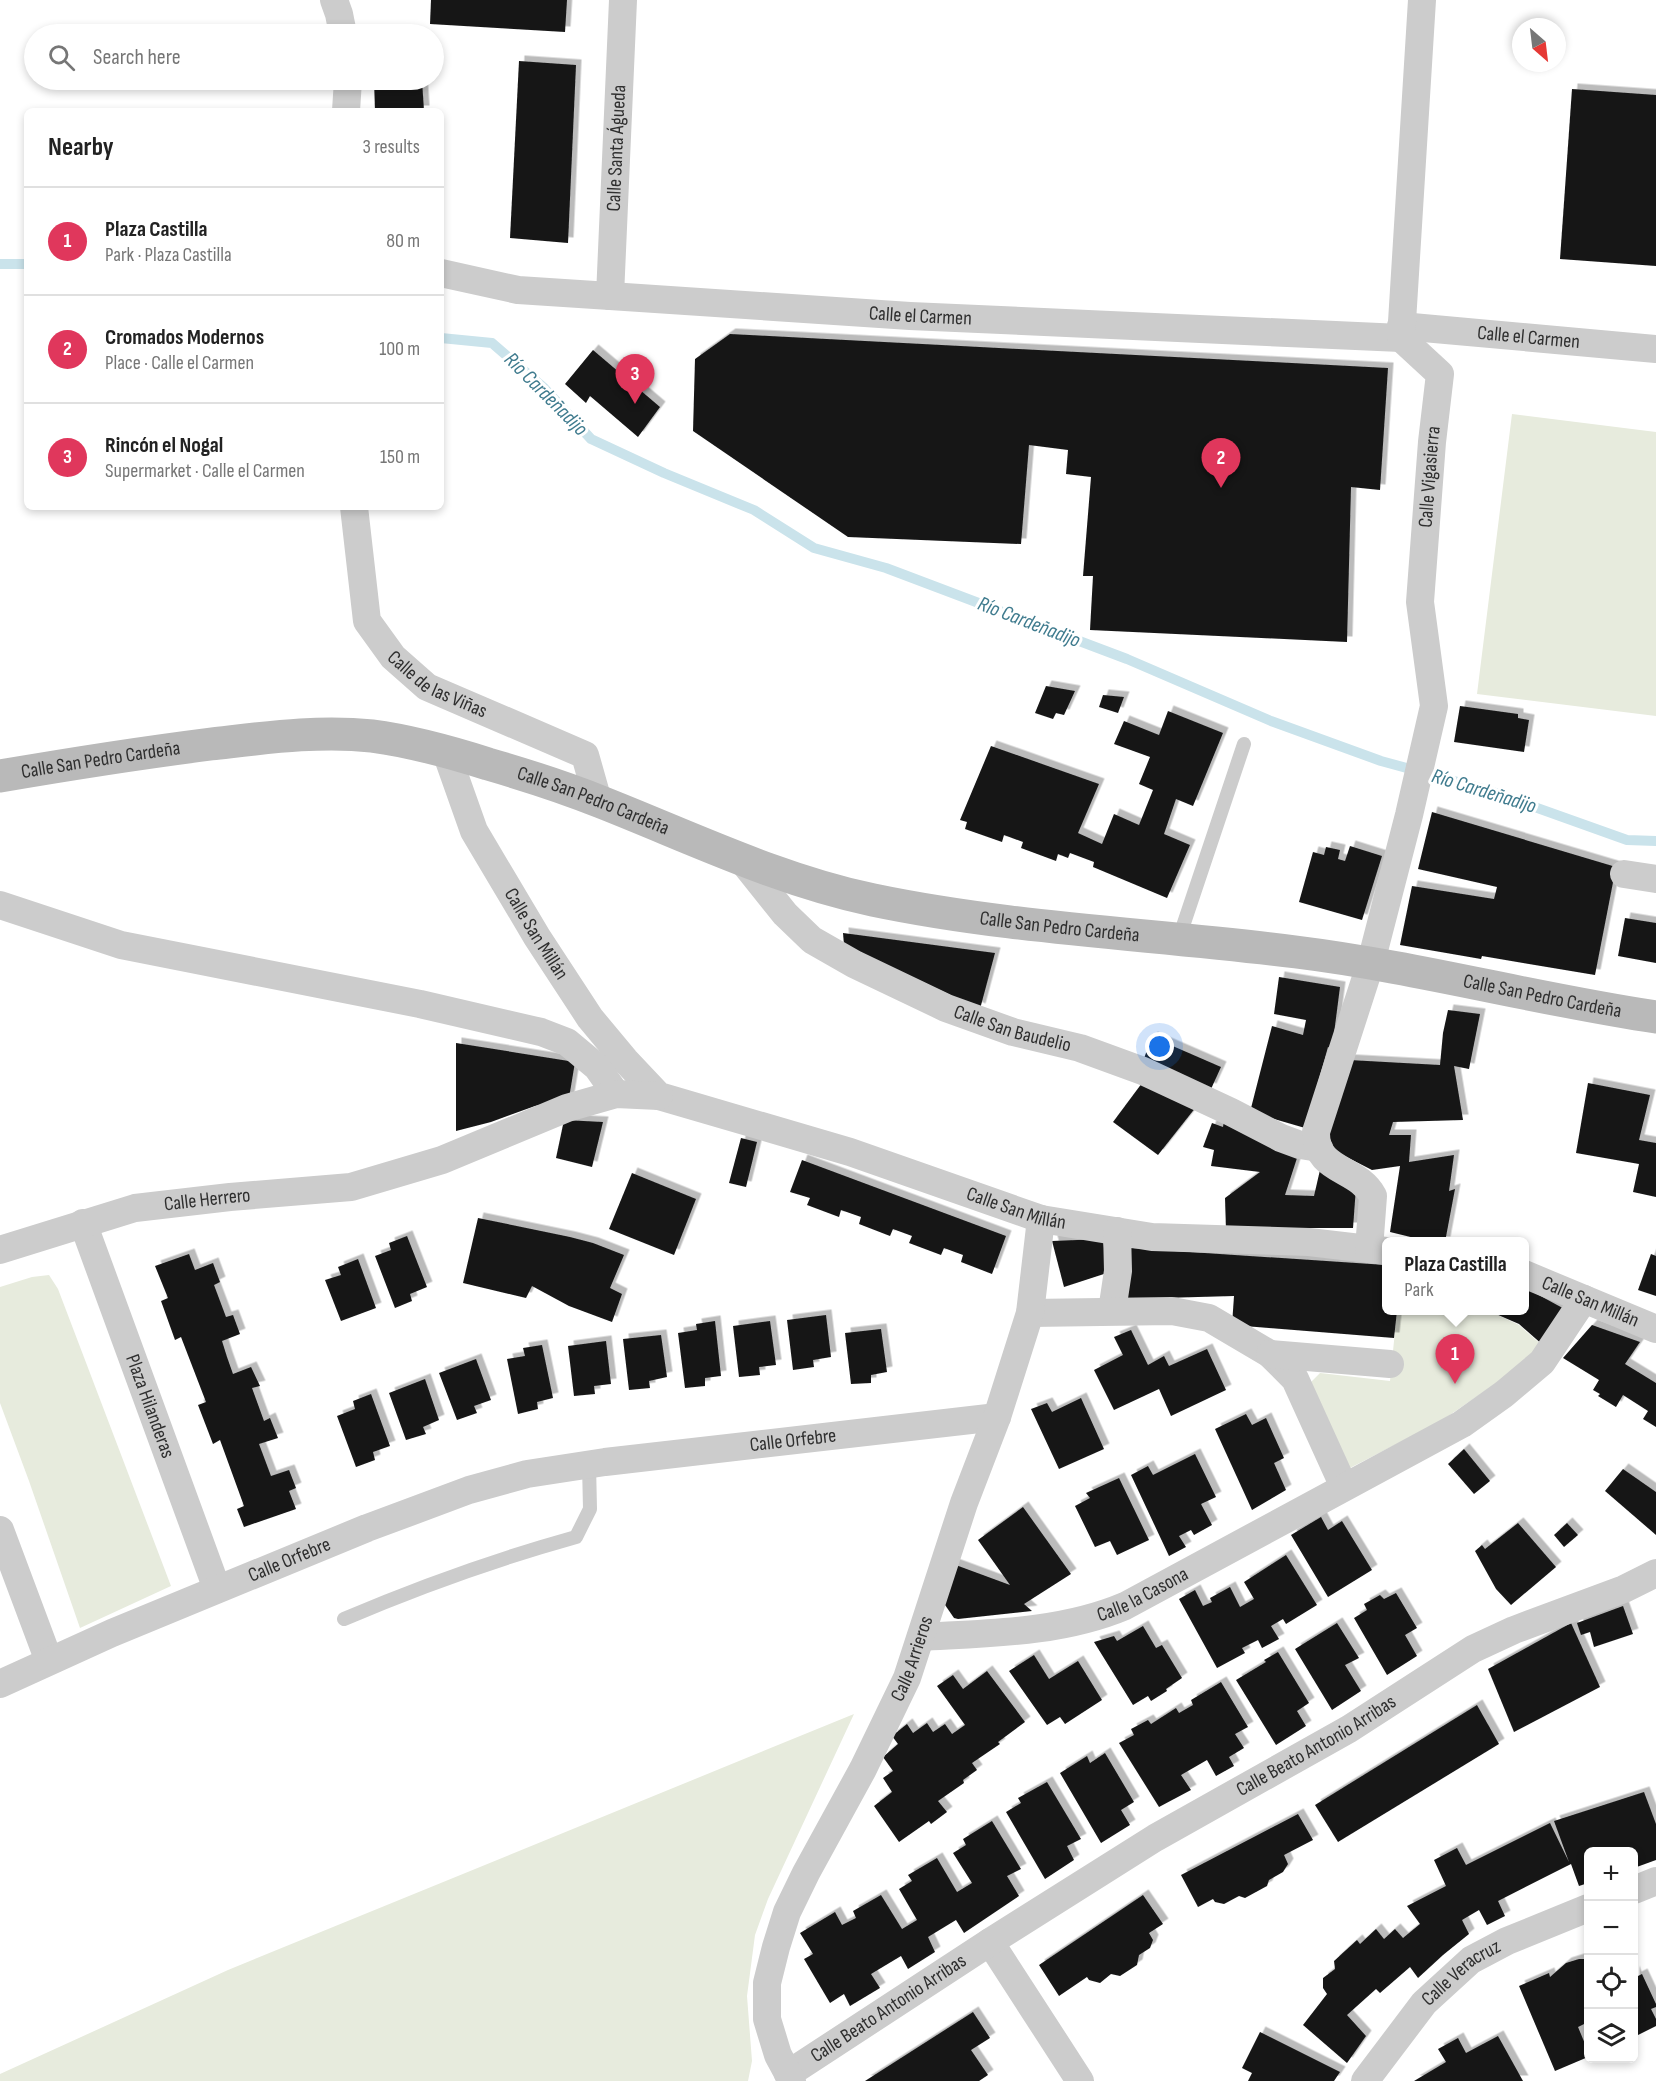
<!DOCTYPE html>
<meta charset="utf-8">
<style>
body{margin:0;font-family:"Sofia Sans Condensed",sans-serif;background:#f6f6f6;color:#222}
.controls{position:absolute;right:18px;bottom:18px;display:grid;overflow:hidden;border-radius:9px;box-shadow:0 3px 9px #0003}
.controls button{width:54px;height:54px;display:grid;place-items:center;padding:0;border:0;border-bottom:2px solid #e0e0e0;background:#fff;color:#222;font:30px sans-serif}
.compass{position:absolute;left:1512px;top:18px;width:54px;height:54px;border-radius:50%;background:#fff;box-shadow:0 3px 9px #0003;rotate:152deg}
.you{position:absolute;left:1160px;top:1047px;width:21px;height:21px;margin:-15px;border:4px solid #fff;border-radius:50%;background:#1a73e8;box-shadow:0 0 0 9px #1a73e833}
.badge{display:grid;place-items:center;width:39px;height:39px;border-radius:50%;background:#e0375c;color:#fff;font-size:20px;font-weight:700}
.pin{position:absolute;translate:-50% -50px;filter:drop-shadow(0 2px 3px #0008)}
.pin::after{content:'';position:absolute;top:32px;width:21px;height:18px;background:inherit;clip-path:polygon(0 0,100% 0,50% 100%)}
.popup{position:absolute;left:1382px;top:1237px;width:147px;height:78px;box-sizing:border-box;display:grid;place-content:center;border-radius:9px;background:#fff;filter:drop-shadow(0 2px 4px #0005);font-size:20px;white-space:nowrap;color:#767676}
.popup b{font-size:22px;color:#222}
.popup::after{content:'';position:absolute;left:50%;top:100%;margin-left:-12px;border:12px solid transparent;border-top-color:#fff}
.list{margin:0;padding:0;list-style:none}
h2{display:flex;justify-content:space-between;align-items:center;height:78px;margin:0;padding:0 24px;font-size:26px}
h2 small{font-size:20px;font-weight:400;color:#767676}
.list li{display:grid;grid-template-columns:39px 1fr auto;gap:18px;align-items:center;box-sizing:border-box;height:108px;padding:0 24px;border-top:2px solid #e0e0e0}
.list b{display:block;font-size:22px;white-space:nowrap}
.list p{margin:0;font-size:20px;white-space:nowrap;color:#767676}
.list em{font-size:20px;font-style:normal;color:#767676}
.icon{flex:none;width:33px;height:33px;fill:none;stroke:currentColor;stroke-width:2;stroke-linecap:round;stroke-linejoin:round}
.map{position:relative;flex:none;width:1656px;height:2081px;overflow:hidden}
.search{position:absolute;background:#fff;box-shadow:0 3px 9px #0003;left:24px;top:24px;width:420px;height:66px;display:flex;align-items:center;gap:15px;box-sizing:border-box;padding:0 21px;border-radius:33px;color:#767676;font-size:22px}
.panel{position:absolute;background:#fff;box-shadow:0 3px 9px #0003;left:24px;top:108px;width:420px;height:402px;border-radius:9px}
.map>svg:first-child{display:block}
.green{fill:#e7ebdd}
.lines{fill:none;stroke-linecap:round;stroke-linejoin:round}
.stream{stroke:#cae3eb;stroke-width:10}
.building{fill:#161616;filter:url(#shadow)}
.lane{stroke:#ccc;stroke-width:14}
.street{stroke:#ccc;stroke-width:28}
.secondary{stroke:#b9b9b9;stroke-width:33}
.labels{text-anchor:middle;dominant-baseline:central;stroke-width:6;stroke-linejoin:round;paint-order:stroke}
.street-label{font-size:20px;fill:#2f2f2f;stroke:#fff}
.water-label{font-size:21px;font-style:italic;fill:#3f7b8e;stroke:#fff}
</style>
<div class="map">
<svg width="1656" height="2081" viewBox="0 0 1656 2081">
<defs>
<filter id="shadow"><feDropShadow dx="5.5" dy="-5.5" stdDeviation="0" flood-color="#0004"/></filter>
</defs>
<rect width="100%" height="100%" fill="#fff"/>
<g class="green">
<path d="M1512 414 1656 432V716L1477 694Z"/>
<path d="M49 1275 58 1289 171 1586 80 1628 29 1481 0 1403V1287L32 1277Z"/>
<path d="M1397 1311H1489L1519 1325 1543 1346 1530 1360 1441 1421 1350 1468 1311 1382 1320 1373 1390 1381Z"/>
<path d="M854 1714 768 1899 755 1935 747 1996 752 2061 748 2081H0V2074L228 1970Z"/>
</g>
<g class="lines">
<g class="stream">
<path d="M0 264H27"/>
<path d="M441 338 492 343 543 387 591 439 664 473 754 510 814 548 886 568 1127 659 1271 721 1381 761 1487 790 1627 840 1656 841"/>
</g>
</g>
<g class="building">
<path d="M431 0H567L565 32 430 24Z"/>
<path d="M519 61 576 65 568 243 510 238Z"/>
<path d="M374 80H422L424 111H375Z"/>
<path d="M1572 89 1656 95V266L1560 259Z"/>
<path d="M730 334 1388 368 1380 490 1351 487 1347 642 1090 630 1093 576H1083L1091 477 1066 474 1068 450 1029 445 1021 544 848 537 693 431 695 359Z"/>
<path d="M593 350 660 407 638 437 590 396 586 403 565 384Z"/>
<path d="M1046 686 1075 691 1064 715 1056 713 1053 719 1035 713Z"/>
<path d="M1103 695 1124 697 1118 713 1099 707Z"/>
<path d="M1460 706 1518 714V718L1529 720 1524 752 1454 742Z"/>
<path d="M1168 711 1223 733 1193 806 1176 799 1164 834 1190 845 1167 898 1093 867 1094 862 1070 853 1068 858 1058 854 1056 861 1021 848 1023 842 1004 835 1002 842 965 829 967 822 960 820 991 746 1099 784 1078 833 1102 844 1114 814 1139 825 1153 790 1139 784 1150 757 1114 744 1124 721 1159 735Z"/>
<path d="M1432 812 1616 867 1595 975 1482 956 1481 959 1400 945 1412 886 1494 899 1497 887 1418 869Z"/>
<path d="M1350 846 1382 856 1362 920 1299 902 1313 852 1324 855 1326 847 1340 850 1338 859 1345 861Z"/>
<path d="M1625 918 1656 923V963L1618 956Z"/>
<path d="M843 933 995 953 980 1009 844 945Z"/>
<path d="M1279 977 1340 987 1332 1049 1328 1047 1305 1128 1250 1112 1272 1026 1303 1035 1306 1020 1274 1014Z"/>
<path d="M1448 1010 1480 1014 1469 1069 1454 1066 1463 1120 1393 1122 1389 1135H1411L1409 1162 1454 1155 1449 1191 1455 1189 1445 1242H1431L1390 1232 1400 1166 1372 1170 1325 1146 1349 1060 1440 1065 1443 1033Z"/>
<path d="M1152 1037 1221 1067 1211 1089 1143 1061Z"/>
<path d="M456 1043 575 1062 569 1098 535 1106 491 1122 456 1131Z"/>
<path d="M1145 1079 1196 1107 1158 1155 1113 1122Z"/>
<path d="M1588 1083 1650 1095 1639 1140 1656 1143V1197L1633 1192 1639 1164 1576 1153Z"/>
<path d="M564 1120 603 1122 592 1167 556 1158Z"/>
<path d="M1224 1121 1297 1158 1285 1195 1314 1196 1320 1170 1356 1187 1353 1228H1280L1226 1230 1225 1198 1260 1172 1211 1166 1214 1150 1203 1147 1212 1123 1223 1127Z"/>
<path d="M741 1138 757 1142 746 1187 729 1183Z"/>
<path d="M802 1160 1006 1236 992 1274 961 1262 963 1255 944 1248 941 1255 909 1243 912 1236 893 1229 890 1236 859 1224 861 1217 841 1210 839 1217 807 1205 810 1198 790 1192Z"/>
<path d="M632 1173 696 1199 674 1255 609 1229Z"/>
<path d="M478 1218 570 1237 593 1243 624 1255 610 1288 622 1294 612 1322 569 1306 532 1286 526 1298 463 1283Z"/>
<path d="M407 1236 427 1287 410 1294 412 1301 395 1308 375 1256 391 1250 389 1243Z"/>
<path d="M1103 1239 1107 1273 1064 1287 1052 1241Z"/>
<path d="M1130 1248 1386 1265V1311H1397L1394 1338 1232 1325 1234 1296 1126 1299Z"/>
<path d="M189 1254 195 1270 213 1263 220 1282 214 1285 226 1317 233 1315 240 1334 222 1341 227 1357 233 1374 251 1367 260 1386 252 1388 264 1421 270 1418 278 1438 259 1444 271 1476 289 1470 296 1488 289 1491 296 1509 244 1527 237 1509 244 1506 220 1440 213 1444 198 1405 206 1402 181 1337 175 1340 161 1301 168 1298 155 1266Z"/>
<path d="M1651 1254 1656 1256V1296L1638 1290Z"/>
<path d="M358 1259 376 1308 341 1321 325 1280 341 1275 338 1267Z"/>
<path d="M1524 1287 1570 1312 1544 1346 1519 1324 1489 1311H1524Z"/>
<path d="M826 1315 831 1357 813 1360 814 1367 793 1370 787 1320Z"/>
<path d="M715 1321 721 1376 705 1378V1386L685 1388 678 1333 697 1330 696 1324Z"/>
<path d="M770 1321 776 1365 759 1367 760 1375 739 1377 733 1326Z"/>
<path d="M1592 1325 1640 1342 1625 1364 1656 1383V1427L1643 1419 1648 1411 1623 1395 1616 1407 1598 1396 1600 1394 1593 1390 1599 1380 1563 1358Z"/>
<path d="M881 1329 887 1372 871 1375V1383L851 1384 845 1333Z"/>
<path d="M1131 1330 1148 1365 1164 1356 1169 1366 1207 1349 1226 1390 1171 1416 1159 1389 1114 1410 1094 1370 1123 1355 1114 1337Z"/>
<path d="M661 1335 667 1377 649 1381 650 1388 629 1390 623 1339Z"/>
<path d="M606 1341 611 1384 594 1386 595 1394 574 1396 568 1346Z"/>
<path d="M542 1345 553 1398 537 1402 538 1409 518 1414 507 1359 525 1356 523 1348Z"/>
<path d="M476 1359 491 1400 474 1406 477 1413 457 1420 439 1373Z"/>
<path d="M425 1379 439 1420 423 1427 426 1434 406 1440 389 1393Z"/>
<path d="M371 1394 390 1446 373 1452 375 1460 356 1467 337 1416 355 1409 353 1401Z"/>
<path d="M1081 1398 1104 1449 1059 1469 1031 1409 1047 1403 1052 1412Z"/>
<path d="M1246 1414 1252 1425 1266 1418 1284 1458 1274 1463 1286 1490 1252 1510 1215 1429Z"/>
<path d="M1464 1449 1490 1481 1474 1494 1448 1464Z"/>
<path d="M1195 1454 1216 1497 1201 1504 1212 1525 1194 1535 1191 1530 1179 1536 1186 1547 1169 1556 1131 1475 1148 1466 1153 1475Z"/>
<path d="M1623 1469 1656 1492V1535L1605 1491Z"/>
<path d="M1119 1478 1149 1540 1117 1555 1110 1541 1095 1547 1075 1506 1090 1498 1086 1493Z"/>
<path d="M1023 1507 1071 1574 1024 1604 1032 1611 958 1619 954 1618 943 1602 953 1564 1010 1585 978 1540Z"/>
<path d="M1321 1517 1328 1530 1342 1521 1372 1570 1328 1597 1291 1535Z"/>
<path d="M1518 1523 1556 1567 1511 1605 1496 1589 1475 1551 1482 1545 1485 1549Z"/>
<path d="M1567 1523 1578 1535 1564 1547 1554 1535Z"/>
<path d="M1286 1555 1317 1605 1286 1624 1283 1619 1271 1626 1279 1639 1262 1648 1258 1640 1242 1648 1245 1653 1217 1668 1179 1599 1195 1590 1203 1606 1212 1602 1210 1598 1230 1587 1240 1607 1254 1599 1244 1582Z"/>
<path d="M1396 1593 1417 1628 1405 1635 1417 1656 1387 1675 1354 1618 1367 1610 1364 1604 1380 1595 1384 1599Z"/>
<path d="M1623 1606 1633 1634 1594 1647 1590 1632 1581 1635 1577 1623Z"/>
<path d="M1337 1623 1359 1658 1345 1665 1361 1691 1332 1710 1295 1649Z"/>
<path d="M1571 1623 1600 1687 1514 1732 1488 1669Z"/>
<path d="M1143 1626 1156 1648 1162 1645 1182 1678 1166 1689 1167 1691 1151 1701 1148 1696 1133 1705 1094 1642 1114 1636 1117 1641Z"/>
<path d="M1278 1652 1309 1703 1297 1711 1306 1726 1276 1745 1236 1680 1266 1662 1264 1660Z"/>
<path d="M1034 1655 1049 1679 1078 1661 1102 1700 1065 1724 1060 1717 1047 1725 1009 1671Z"/>
<path d="M987 1671 1025 1722 998 1742 1000 1744 972 1763 977 1770 963 1780 964 1783 938 1801 947 1812 931 1824 929 1821 899 1842 874 1806 892 1792 883 1778 893 1771 883 1757 898 1744 892 1736 907 1724 913 1733 927 1723 933 1732 945 1724 952 1734 965 1725 937 1686 953 1675 963 1689Z"/>
<path d="M1221 1682 1248 1727 1235 1734 1244 1748 1229 1757 1234 1766 1216 1776 1207 1760 1181 1775 1191 1790 1159 1807 1119 1743 1134 1735 1131 1729 1148 1720 1151 1724 1176 1708 1179 1713 1193 1705 1191 1700Z"/>
<path d="M1477 1705 1499 1744 1338 1842 1315 1805Z"/>
<path d="M1105 1753 1134 1802 1121 1810 1130 1825 1101 1843 1060 1773 1087 1756 1090 1763Z"/>
<path d="M1047 1782 1081 1839 1067 1846 1074 1860 1045 1879 1006 1812 1021 1803 1018 1798Z"/>
<path d="M1644 1792 1656 1824V1860L1634 1868V1851H1588V1883L1579 1886 1571 1864 1498 1901 1505 1916 1487 1925 1479 1910 1462 1920 1469 1934 1443 1955 1418 1978 1410 1967 1380 1993 1376 1989 1347 2015 1366 2036 1347 2063 1303 2025 1327 1994 1323 1988V1978L1335 1969 1334 1961 1357 1940 1360 1944 1376 1929 1384 1939 1395 1929 1403 1938 1420 1924 1407 1906 1446 1886 1434 1860 1457 1848 1466 1865 1550 1823 1569 1862 1554 1821Z"/>
<path d="M1298 1814 1313 1840 1284 1855 1288 1864 1283 1872 1269 1880 1267 1886 1245 1898 1239 1896 1224 1904 1215 1902 1213 1899 1198 1907 1181 1875Z"/>
<path d="M992 1821 1021 1869 1007 1876 1019 1896 964 1933 956 1920 928 1937 935 1952 908 1969 901 1956 871 1974 880 1988 850 2006 844 1994 830 2003 804 1959 813 1954 800 1933 835 1912 842 1925 856 1918 853 1911 881 1895 902 1929 917 1920 899 1889 912 1881 908 1875 937 1858 957 1892 972 1883 953 1853 966 1845 963 1839Z"/>
<path d="M1143 1895 1163 1924 1149 1933 1153 1940 1150 1948 1139 1955 1137 1965 1120 1976 1111 1974 1100 1983 1089 1980 1087 1977 1059 1996 1039 1965Z"/>
<path d="M1579 1959H1588V2022L1578 2027 1588 2051V2057L1555 2071 1519 1986 1549 1973 1550 1977 1566 1963Z"/>
<path d="M1634 1971 1636 1977 1642 1974 1656 2004V2007L1651 2009 1656 2019V2026L1634 2037Z"/>
<path d="M973 2012 990 2038 971 2050 988 2075 979 2081H865Z"/>
<path d="M1260 2032 1340 2072 1334 2081H1248L1252 2073 1242 2068Z"/>
<path d="M1498 2036 1523 2081H1414L1446 2062 1438 2049 1458 2038 1466 2053Z"/>
</g>
<g class="lines">
<g class="lane">
<path d="M1179 938 1244 744"/>
<path d="M344 1619C419 1587 497 1559 576 1537L590 1509 589 1464"/>
</g>
<g class="street">
<path d="M334 0 339 14 343 34"/>
<path d="M346 111 348 80"/>
<path id="s1" d="M441 273 518 290 610 296 910 316 1401 338"/>
<path id="s2" d="M610 296 623 0"/>
<path id="s3" d="M1401 326 1656 349"/>
<path id="s4" d="M354 507 367 621 393 657 427 687 585 755 598 801"/>
<path id="s5" d="M446 752 474 831 537 937 590 1018 625 1060 659 1096 850 1152 1041 1219 1152 1237 1309 1242 1386 1251"/>
<path id="s6" d="M741 859 785 914 812 940 854 964 946 1008 1013 1032 1080 1048 1143 1071 1231 1112 1281 1138 1300 1145 1319 1148"/>
<path d="M1624 874 1656 879"/>
<path d="M0 905 121 945 420 1004 541 1032 567 1042 597 1067 616 1094"/>
<path id="s7" d="M83 1223 217 1589"/>
<path id="s8" d="M1369 1249 1373 1196C1358 1167 1315 1172 1316 1132L1371 962 1409 815 1434 706 1420 602 1432 442 1440 374 1401 338 1422 0"/>
<path id="s9" d="M0 1250 135 1208 230 1197 351 1187 442 1160 567 1108 616 1094 659 1096"/>
<path id="s10" d="M1524 1274 1656 1329"/>
<path d="M1112 1311 1118 1271 1117 1231"/>
<path d="M1030 1313 1172 1311 1209 1318 1270 1354 1295 1379 1344 1487"/>
<path d="M1270 1354 1390 1364"/>
<path d="M0 1530 49 1661"/>
<path id="s11" d="M921 1637C990 1633 1061 1633 1125 1606L1462 1424 1504 1394 1542 1362 1584 1299"/>
<path id="s12" d="M0 1684 112 1633 367 1528 469 1490 527 1474 605 1462 997 1417"/>
<path d="M1634 1890 1656 1881"/>
<path d="M990 1942 1080 2081"/>
<path id="s13" d="M788 2074 990 1942 1155 1838 1349 1729 1473 1649 1514 1630 1624 1589 1656 1573"/>
<path id="s14" d="M792 2081 778 2055 767 2019V1983L776 1947 787 1912 806 1873 863 1769 907 1678 964 1503 997 1417 1030 1313 1041 1219"/>
<path id="s15" d="M1365 2081 1424 2003 1471 1960 1507 1941 1588 1908"/>
</g>
<path class="secondary" id="s16" d="M0 776C70 764 140 753 211 744 264 738 318 730 372 736 411 741 450 752 488 764 526 775 564 787 601 802 690 837 778 880 873 900 1012 929 1155 934 1296 952 1417 967 1535 999 1656 1017"/>
</g>
<g class="labels">
<g class="street-label">
<text stroke="none"><textPath href="#s2" startOffset="148">Calle Santa Águeda</textPath></text>
<text stroke="none"><textPath href="#s1" startOffset="482">Calle el Carmen</textPath></text>
<text stroke="none"><textPath href="#s3" startOffset="128">Calle el Carmen</textPath></text>
<text stroke="none"><textPath href="#s8" startOffset="816">Calle Vigasierra</textPath></text>
<text stroke="none"><textPath href="#s4" startOffset="212">Calle de las Viñas</textPath></text>
<text stroke="none"><textPath href="#s16" startOffset="102">Calle San Pedro Cardeña</textPath></text>
<text stroke="none"><textPath href="#s16" startOffset="606">Calle San Pedro Cardeña</textPath></text>
<text stroke="none"><textPath href="#s16" startOffset="1092">Calle San Pedro Cardeña</textPath></text>
<text stroke="none"><textPath href="#s5" startOffset="204">Calle San Millán</textPath></text>
<text stroke="none"><textPath href="#s16" startOffset="1580">Calle San Pedro Cardeña</textPath></text>
<text stroke="none"><textPath href="#s6" startOffset="328">Calle San Baudelio</textPath></text>
<text stroke="none"><textPath href="#s9" startOffset="214">Calle Herrero</textPath></text>
<text stroke="none"><textPath href="#s5" startOffset="783">Calle San Millán</textPath></text>
<text stroke="none"><textPath href="#s10" startOffset="72">Calle San Millán</textPath></text>
<text stroke="none"><textPath href="#s7" startOffset="195">Plaza Hilanderas</textPath></text>
<text stroke="none"><textPath href="#s12" startOffset="836">Calle Orfebre</textPath></text>
<text stroke="none"><textPath href="#s12" startOffset="315">Calle Orfebre</textPath></text>
<text stroke="none"><textPath href="#s11" startOffset="228">Calle la Casona</textPath></text>
<text stroke="none"><textPath href="#s14" startOffset="460">Calle Arrieros</textPath></text>
<text stroke="none"><textPath href="#s13" startOffset="622">Calle Beato Antonio Arribas</textPath></text>
<text stroke="none"><textPath href="#s15" startOffset="146">Calle Veracruz</textPath></text>
<text stroke="none"><textPath href="#s13" startOffset="120">Calle Beato Antonio Arribas</textPath></text>
</g>
<g class="water-label">
<text transform="translate(546 394) rotate(45)">Río Cardeñadijo</text>
<text transform="translate(1029 622) rotate(21)">Río Cardeñadijo</text>
<text transform="translate(1484 791) rotate(17)">Río Cardeñadijo</text>
</g>
</g>
</svg>
<div class="controls">
<button>+</button>
<button>−</button>
<button><svg class="icon" aria-label="locate" viewBox="0 0 24 24"><circle cx="12" cy="12" r="6"/><path d="M12 2v4M12 18v4M2 12h4M18 12h4"/></svg></button>
<button><svg class="icon" aria-label="layers" viewBox="0 0 24 24"><path d="M12 4l9 5-9 5-9-5zM3 14l9 5 9-5"/></svg></button>
</div>
<svg class="compass" viewBox="-18 -18 36 36"><path d="M0-13l5 13h-10z" fill="#e53935"/><path d="M0 13l5-13h-10z" fill="#767676"/></svg>
<div class="you"></div>
<div class="pin badge" style="left:1455px;top:1384px">1</div>
<div class="popup"><b>Plaza Castilla</b>Park</div>
<div class="pin badge" style="left:1221px;top:488px">2</div>
<div class="pin badge" style="left:635px;top:404px">3</div>
<div class="search"><svg class="icon" aria-label="search" viewBox="0 0 24 24"><circle cx="10" cy="10" r="6"/><path d="M15 15l6 6"/></svg>Search here</div>
<section class="panel">
<h2>Nearby<small>3 results</small></h2>
<ul class="list">
<li><span class="badge">1</span><div><b>Plaza Castilla</b><p>Park · Plaza Castilla</p></div><em>80 m</em></li>
<li><span class="badge">2</span><div><b>Cromados Modernos</b><p>Place · Calle el Carmen</p></div><em>100 m</em></li>
<li><span class="badge">3</span><div><b>Rincón el Nogal</b><p>Supermarket · Calle el Carmen</p></div><em>150 m</em></li>
</ul>
</section>
</div>
